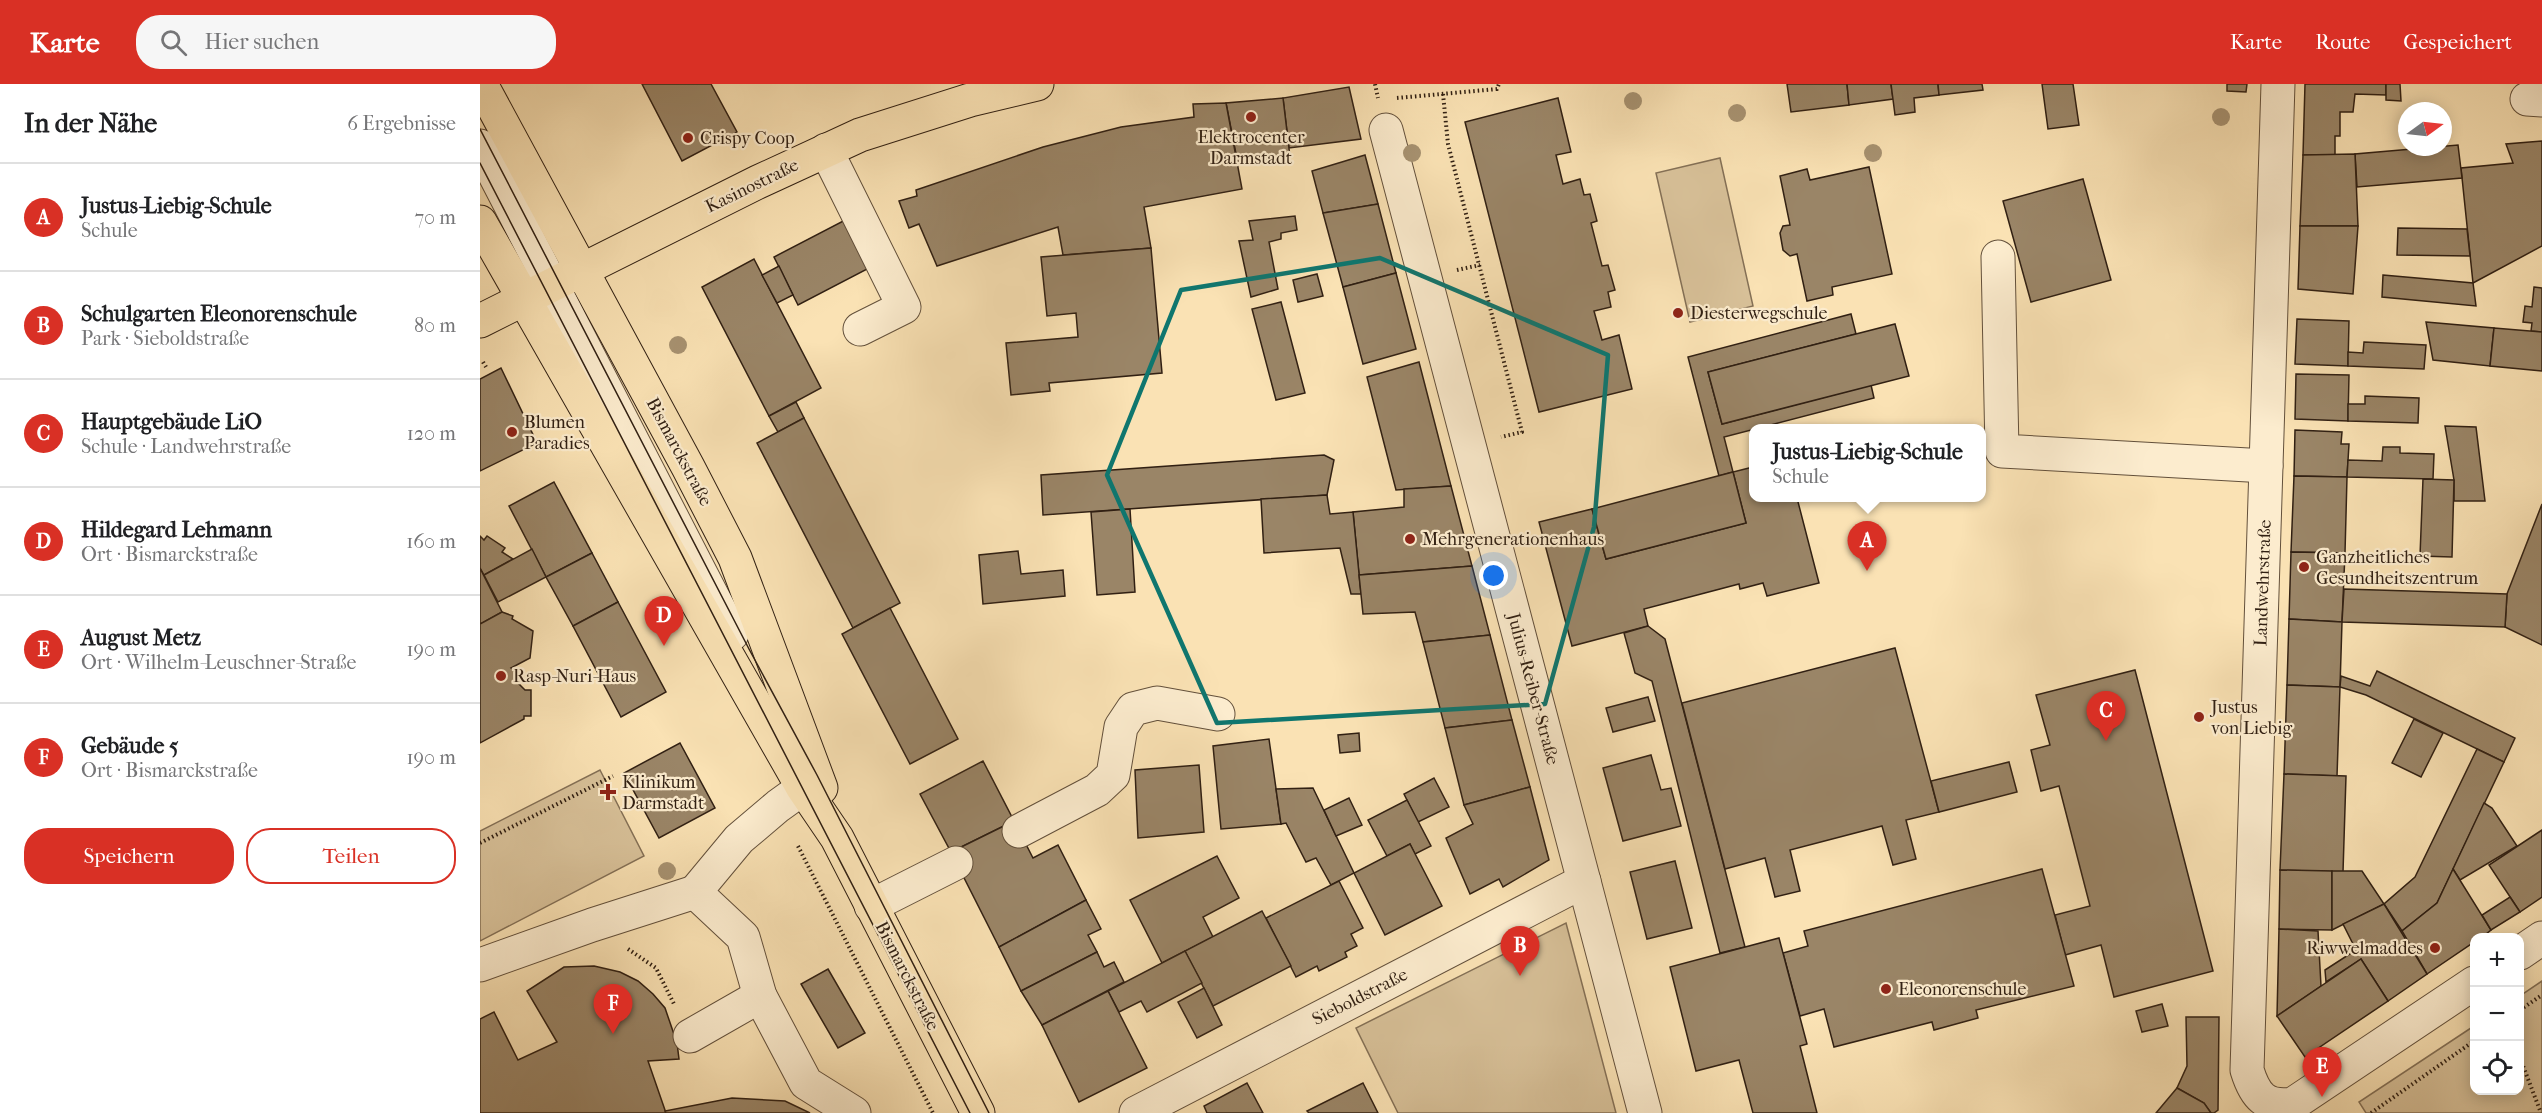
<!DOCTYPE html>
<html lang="de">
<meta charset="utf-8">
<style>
body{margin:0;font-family:"IM FELL French Canon",serif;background:#f6f6f6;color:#202124}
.controls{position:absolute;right:18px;bottom:18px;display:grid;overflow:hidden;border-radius:12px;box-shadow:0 3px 15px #0003}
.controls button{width:54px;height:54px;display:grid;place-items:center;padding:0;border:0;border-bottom:2px solid #e0e0e0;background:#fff;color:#202124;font:30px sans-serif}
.compass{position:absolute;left:1918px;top:18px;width:54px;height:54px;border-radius:50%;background:#fff;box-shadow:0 3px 15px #0003;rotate:75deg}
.you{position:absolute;left:1014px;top:492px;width:21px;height:21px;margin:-15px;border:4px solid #fff;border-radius:50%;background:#1a73e8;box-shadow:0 0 0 9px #1a73e833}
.badge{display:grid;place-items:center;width:39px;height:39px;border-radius:50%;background:#d93025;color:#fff;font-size:20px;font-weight:700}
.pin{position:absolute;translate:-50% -50px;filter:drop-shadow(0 2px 3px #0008)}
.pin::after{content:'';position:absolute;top:32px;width:21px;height:18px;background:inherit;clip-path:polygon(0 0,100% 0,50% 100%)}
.popup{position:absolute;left:1269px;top:340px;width:237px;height:78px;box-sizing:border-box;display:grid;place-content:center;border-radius:12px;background:#fff;filter:drop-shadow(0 2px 4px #0005);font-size:20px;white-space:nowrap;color:#757577}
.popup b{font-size:22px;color:#202124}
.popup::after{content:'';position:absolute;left:50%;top:100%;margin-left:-12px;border:12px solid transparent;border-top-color:#fff}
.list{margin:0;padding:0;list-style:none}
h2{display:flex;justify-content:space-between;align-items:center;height:78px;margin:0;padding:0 24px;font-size:26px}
h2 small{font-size:20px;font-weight:400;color:#757577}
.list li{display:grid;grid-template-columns:39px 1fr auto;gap:18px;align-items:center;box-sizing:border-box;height:108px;padding:0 24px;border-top:2px solid #e0e0e0}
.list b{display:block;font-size:22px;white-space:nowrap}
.list p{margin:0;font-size:20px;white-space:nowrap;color:#757577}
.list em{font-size:20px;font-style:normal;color:#757577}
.actions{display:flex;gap:12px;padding:18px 24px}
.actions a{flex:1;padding:14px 0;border:2px solid #d93025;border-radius:24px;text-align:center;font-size:21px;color:#d93025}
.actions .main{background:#d93025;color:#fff}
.icon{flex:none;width:33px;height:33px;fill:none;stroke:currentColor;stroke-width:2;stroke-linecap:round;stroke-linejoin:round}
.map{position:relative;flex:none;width:2062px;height:1029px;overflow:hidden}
header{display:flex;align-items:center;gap:36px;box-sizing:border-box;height:84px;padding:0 30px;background:#d93025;color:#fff}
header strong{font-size:28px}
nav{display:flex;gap:33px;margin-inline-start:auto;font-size:21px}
.search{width:420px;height:54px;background:#f6f6f6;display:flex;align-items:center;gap:15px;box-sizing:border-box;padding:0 21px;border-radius:24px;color:#757577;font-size:22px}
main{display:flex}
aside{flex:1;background:#fff}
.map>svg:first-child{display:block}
.green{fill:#d8c199;stroke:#847056;stroke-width:1.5}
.building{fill:#9a8567;stroke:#312013;stroke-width:1.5}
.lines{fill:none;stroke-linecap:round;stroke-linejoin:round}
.minor-casing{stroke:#63503b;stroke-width:35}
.major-casing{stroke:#312013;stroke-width:35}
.path{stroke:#312013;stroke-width:4;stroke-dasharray:1.5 3;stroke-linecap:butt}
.minor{stroke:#fcecce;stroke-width:33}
.major{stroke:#fae2b4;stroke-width:33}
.tram{stroke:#312013;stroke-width:1.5}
.tree{fill:#a79271}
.marked{fill:none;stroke:#0f766e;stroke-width:4.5;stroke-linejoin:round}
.poi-dot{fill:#8f2418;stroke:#fcecce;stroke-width:2}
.labels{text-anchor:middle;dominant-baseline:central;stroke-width:4.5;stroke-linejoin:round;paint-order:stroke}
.poi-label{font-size:18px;fill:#312013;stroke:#fcecce;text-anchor:start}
.street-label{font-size:18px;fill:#312013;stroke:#fcecce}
</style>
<header>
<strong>Karte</strong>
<div class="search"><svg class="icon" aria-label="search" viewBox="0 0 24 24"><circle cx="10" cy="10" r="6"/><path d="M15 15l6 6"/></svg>Hier suchen</div>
<nav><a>Karte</a><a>Route</a><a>Gespeichert</a></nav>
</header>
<main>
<aside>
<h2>In der Nähe<small>6 Ergebnisse</small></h2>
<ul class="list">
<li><span class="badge">A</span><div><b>Justus-Liebig-Schule</b><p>Schule</p></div><em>70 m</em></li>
<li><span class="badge">B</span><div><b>Schulgarten Eleonorenschule</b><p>Park · Sieboldstraße</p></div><em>80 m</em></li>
<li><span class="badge">C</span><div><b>Hauptgebäude LiO</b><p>Schule · Landwehrstraße</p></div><em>120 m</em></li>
<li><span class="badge">D</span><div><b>Hildegard Lehmann</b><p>Ort · Bismarckstraße</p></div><em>160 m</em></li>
<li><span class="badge">E</span><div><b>August Metz</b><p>Ort · Wilhelm-Leuschner-Straße</p></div><em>190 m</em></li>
<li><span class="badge">F</span><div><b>Gebäude 5</b><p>Ort · Bismarckstraße</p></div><em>190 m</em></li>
</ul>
<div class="actions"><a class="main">Speichern</a><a>Teilen</a></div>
</aside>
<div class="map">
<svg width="2062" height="1029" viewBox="0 0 2062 1029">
<rect width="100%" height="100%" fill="#fae2b4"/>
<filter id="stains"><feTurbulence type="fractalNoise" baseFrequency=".00333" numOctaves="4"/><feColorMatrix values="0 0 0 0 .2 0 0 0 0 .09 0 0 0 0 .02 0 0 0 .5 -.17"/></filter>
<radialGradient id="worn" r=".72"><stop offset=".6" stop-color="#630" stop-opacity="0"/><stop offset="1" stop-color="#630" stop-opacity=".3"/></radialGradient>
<g class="green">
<path d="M1240 74 1273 222 1210 238 1176 89Z"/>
<path d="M120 686 164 772 0 857V747Z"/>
<path d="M1086 839 1136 1029H918L876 944Z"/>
<path d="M2062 897V1029H1886L1879 1018 1994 942V1006H2040V912Z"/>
</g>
<g class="building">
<path d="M162 0H231L257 48 202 77Z"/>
<path d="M1307 0H1367L1369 21 1311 28Z"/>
<path d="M1367 0H1411L1413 15 1369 21Z"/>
<path d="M1411 0H1458L1459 11 1434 14 1435 28 1415 31Z"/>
<path d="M1458 0H1502L1503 6 1459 11Z"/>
<path d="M1562 0H1593L1599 41 1568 45Z"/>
<path d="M1747 0H1767L1766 8 1747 7Z"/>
<path d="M1825 0H1906V11L1875 10 1873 28H1860V52H1855V71H1823Z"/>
<path d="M1906 0H1920L1921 17 1906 16Z"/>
<path d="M869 3 881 55 809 64 803 14Z"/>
<path d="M803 14 810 73 758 80 746 19Z"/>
<path d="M1078 14 1091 68 1076 71 1083 100 1100 95 1104 111 1110 110 1117 137 1111 139 1122 182 1128 181 1135 206 1128 208 1131 223 1114 227 1122 256 1139 251 1152 305 1059 328 985 38Z"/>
<path d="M746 19 762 105 664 123 671 164 583 171 578 143 457 182 439 140 429 144 419 117 437 112 436 106 563 63 641 43 714 33 713 20Z"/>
<path d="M2062 57V162L1993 199 1981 84 2033 79 2026 60Z"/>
<path d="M1978 61 1982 94 1877 103 1875 70Z"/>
<path d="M1875 70 1878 142H1820L1823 71Z"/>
<path d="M885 71 898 120 843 129 832 87Z"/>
<path d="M1389 83 1412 190 1352 203 1353 211 1327 217 1317 170 1310 172 1303 166 1300 149 1303 142 1310 141 1300 92 1327 85 1330 96Z"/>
<path d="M1603 95 1631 196 1551 218 1523 117Z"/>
<path d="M898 120 916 189 863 203 843 129Z"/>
<path d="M815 132 817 146 801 149V155L789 158 798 205 771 213 759 157 773 156 769 137Z"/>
<path d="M369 134 393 182 318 221 294 173Z"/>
<path d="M1820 142H1878L1873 210 1818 205Z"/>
<path d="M1918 144 1987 145 1990 172 1917 171Z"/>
<path d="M671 164 682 289 569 299 570 307 531 311 526 259 598 253 596 229 567 232 561 173Z"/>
<path d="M274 175 341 304 289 332 222 203Z"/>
<path d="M299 182 313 211 297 219 282 191Z"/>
<path d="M916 189 936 265 883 280 863 203Z"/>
<path d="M837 190 843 212 818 218 813 196Z"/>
<path d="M1903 191 1993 199 1996 222 1902 213Z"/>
<path d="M2054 203 2062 204V248L2051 247 2052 239 2043 238 2045 222 2052 223Z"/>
<path d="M801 218 825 309 796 316 772 225Z"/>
<path d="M1371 230 1376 250 1228 288 1242 340 1391 301 1394 314 1244 353 1253 388 1239 392 1208 273Z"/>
<path d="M1817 235 1869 237 1868 282 1815 280Z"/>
<path d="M1946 238 2014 244 2010 282 1953 276Z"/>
<path d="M1415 240 1429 292 1242 340 1228 288Z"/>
<path d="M2014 244 2062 248V287L2010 282Z"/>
<path d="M1884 258 1946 261 1944 285 1868 282V268L1883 269Z"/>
<path d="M939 278 971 402 916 406 887 293Z"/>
<path d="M21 284 57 359 0 387V295Z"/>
<path d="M1816 290 1869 291 1868 337 1815 335Z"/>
<path d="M1885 312 1939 314 1938 339 1868 337V320H1885Z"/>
<path d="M316 318 324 334 298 348 289 332Z"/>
<path d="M324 334 420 519 373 544 277 359Z"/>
<path d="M1965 342 1996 343 2005 417H1974V396Z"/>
<path d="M1815 346 1862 348 1861 360H1869L1867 393 1814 392Z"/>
<path d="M1903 363H1920V369L1954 370 1953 395 1867 393 1868 376 1902 377Z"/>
<path d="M844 371 854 376 847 411 563 431 561 391Z"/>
<path d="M1273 383V414H1317L1339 499 1287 512 1283 499 1260 505 1259 500 1164 525 1168 542 1092 562 1059 438 1112 425 1126 475 1266 439 1253 388Z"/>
<path d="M1253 388 1266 439 1126 475 1112 425Z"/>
<path d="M1814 392 1867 393 1865 469 1811 468Z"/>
<path d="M1943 395 1974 396 1972 473 1940 472Z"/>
<path d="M74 398 112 469 66 493 29 422Z"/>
<path d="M971 402 992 482 879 491 873 428 924 423V405Z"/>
<path d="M847 411 850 430 873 428 881 510H871L860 464 784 469 781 415Z"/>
<path d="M2062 420V561L2025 543 2027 510Z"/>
<path d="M650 425 655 508 617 511 611 428Z"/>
<path d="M0 452 4 456 7 452 25 464 22 468 33 475 4 491 0 484Z"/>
<path d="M52 465 66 493 18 518 4 491Z"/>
<path d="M538 467 541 490 583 486 585 512 503 520 499 471Z"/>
<path d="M1811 468 1865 469 1862 538 1809 535Z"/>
<path d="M112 469 138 518 93 542 66 493Z"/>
<path d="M992 482 1010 551 943 558 935 528 883 530 879 491Z"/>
<path d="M0 484 22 528 0 540Z"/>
<path d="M1864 505 2027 510 2025 543 1862 538Z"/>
<path d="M138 518 186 608 141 633 93 542Z"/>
<path d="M410 524 478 655 430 680 362 550Z"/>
<path d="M22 528 33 532 32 535 53 547 50 574 31 584 36 589 42 588 43 596H35L45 606H51V632H44V635L0 659V540Z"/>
<path d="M1809 535 1862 538 1860 603 1807 601Z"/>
<path d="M1168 542 1185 555 1265 863 1240 869 1172 597 1155 589 1144 549Z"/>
<path d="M1010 551 1032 636 965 644 943 558Z"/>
<path d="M1415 564 1459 728 1426 736 1436 775 1413 781 1402 742 1310 766 1320 807 1295 813 1285 774 1245 785 1202 619Z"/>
<path d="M1655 586 1733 887 1634 913 1621 861 1585 871 1575 831 1610 822 1579 702 1561 707 1551 666 1570 661 1556 611Z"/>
<path d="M1897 587 2035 654 2024 678 1886 611 1860 603 1861 592 1890 602Z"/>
<path d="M1807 601 1860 603 1857 692 1804 690Z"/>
<path d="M1168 613 1175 637 1133 648 1126 624Z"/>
<path d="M1934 635 1963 649 1941 693 1912 679Z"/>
<path d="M1032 636 1050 703 984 721 965 644Z"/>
<path d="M879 649 880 667 860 669 858 651Z"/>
<path d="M789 655 801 740 741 745 733 662Z"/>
<path d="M200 659 235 724 179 754 144 689Z"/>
<path d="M1997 665 2024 678 1957 819 1922 847 1904 820 1935 793Z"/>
<path d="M1171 671 1181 706 1191 704 1201 742 1143 757 1123 684Z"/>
<path d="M503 677 534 737 471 768 440 710Z"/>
<path d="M1529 678 1537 708 1459 728 1451 697Z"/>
<path d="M719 681 724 748 658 754 655 686Z"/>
<path d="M1804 690 1866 692 1863 788 1800 786Z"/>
<path d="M954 694 969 723 938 738 924 710Z"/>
<path d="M1050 703 1069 776 1023 803 1019 795 990 810 966 754 993 740 984 721Z"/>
<path d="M833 704 874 789 851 801 836 774 826 778 806 739 801 740 796 705Z"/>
<path d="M869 714 882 741 856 752 844 726Z"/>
<path d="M927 716 951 762 935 770 930 760 907 772 888 736Z"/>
<path d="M2004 719 2012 724 2037 762 1980 796 1973 785Z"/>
<path d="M534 737 553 774 578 761 606 816 519 863 471 768Z"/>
<path d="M2062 746V813L2040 828 2009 781Z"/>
<path d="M930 760 962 822 905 851 874 789Z"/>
<path d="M737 772 759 814 723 833 733 853 682 879 650 816Z"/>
<path d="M1195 777 1212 844 1167 855 1150 788Z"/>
<path d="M1562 785 1594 902 1496 926 1498 934 1454 946 1452 938 1354 963 1344 925 1320 932 1303 869 1328 862 1324 847Z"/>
<path d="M1973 785 2011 846 2001 854H1994V858L1947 890 1922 847 1957 819Z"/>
<path d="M1800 786 1852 787V846L1799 845Z"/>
<path d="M1852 787H1882L1904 820 1852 846Z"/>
<path d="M859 797 883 844 871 850 877 862 865 868 867 873 839 887 837 882 816 893 786 834Z"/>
<path d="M2030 813 2040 828 2011 846 2002 831Z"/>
<path d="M606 816 621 845 608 851 617 868 541 907 519 863Z"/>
<path d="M1904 820 1947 890 1908 917 1881 875 1846 898 1845 886 1876 866 1863 840Z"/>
<path d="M782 827 811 882 733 922 705 867Z"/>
<path d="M1799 845 1838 847 1841 902 1797 932Z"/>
<path d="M1299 854 1327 960 1320 962 1337 1029H1273L1259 976 1216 987 1190 883Z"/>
<path d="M705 867 722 899 667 928 661 917 639 928 628 907Z"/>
<path d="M617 868 624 883 634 878 644 898 562 941 541 907Z"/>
<path d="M1881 875 1908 917 1825 973 1797 932Z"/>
<path d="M114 882 140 888 158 897 173 910 185 924 197 959 199 975 168 977 186 1029H0V935L14 928 38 976 77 958 47 907 84 883Z"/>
<path d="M348 885 385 949 358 964 321 900Z"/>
<path d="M724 904 742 941 717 954 698 918Z"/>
<path d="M628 907 667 984 599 1018 562 941Z"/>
<path d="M1682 920 1688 942 1662 948 1656 927Z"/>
<path d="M1706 933H1739L1738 1026 1734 1029H1731L1724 1019 1697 1004 1707 982Z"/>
<path d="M767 999 783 1029H727L724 1022Z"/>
<path d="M883 999 898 1029H829L827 1027Z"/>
<path d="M1697 1004 1724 1019 1731 1029H1676Z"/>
<path d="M252 1014 305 1017 330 1029H186L185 1027Z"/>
</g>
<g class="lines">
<g class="minor-casing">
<g id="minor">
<path d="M1798 0 1767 986C1775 1012 1785 1024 1813 1020L1994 899"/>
<path d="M2047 15 2062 16"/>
<path d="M906 46 1165 1029"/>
<path d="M0 62 252 550"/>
<path d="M346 66 424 223 380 245"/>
<path d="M1518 173 1522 367 1786 382"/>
<path d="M323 704 298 722 259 755 215 808 263 853 280 912 326 999 374 1029"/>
<path d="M539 747 617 706 633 691 641 643 653 625 677 619 738 630"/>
<path d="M391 822 476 779"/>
<path d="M2040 869 2062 854"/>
<path d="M0 881 112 841 215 808"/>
<path d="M210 952 280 912"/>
<path d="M656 1029 1104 797"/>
</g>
</g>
<g class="major-casing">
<g id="major">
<path d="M1 0 208 383 255 474 341 704"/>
<path d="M0 138 323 704 357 754 498 1029"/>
<path d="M0 237 278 98 380 51 490 16 557 0"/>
</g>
</g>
<g class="path">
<path d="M895 0 898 14"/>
<path d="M963 10 968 60 1042 348 1021 353"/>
<path d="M917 14 1017 5 1019 0"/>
<path d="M977 186 1000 181"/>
<path d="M3 278 6 283"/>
<path d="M0 759 133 692"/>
<path d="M318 762 453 1029"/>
<path d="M148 865 176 884 195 922"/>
<path d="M2040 926 2062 911"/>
<path d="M2040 974 2061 1029"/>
<path d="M1891 1029 1994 957"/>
</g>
<use href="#minor" class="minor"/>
<use href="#major" class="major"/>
<g class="tram">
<path d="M0 45 269 565 337 691 509 1029"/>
<path d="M0 79 490 1029"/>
</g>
</g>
<g class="tree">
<circle cx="1153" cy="17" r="9"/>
<circle cx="1257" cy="29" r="9"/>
<circle cx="1741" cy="33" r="9"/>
<circle cx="932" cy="69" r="9"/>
<circle cx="1393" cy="69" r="9"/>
<circle cx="198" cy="261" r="9"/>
<circle cx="187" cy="787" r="9"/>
</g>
<path class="marked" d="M900 174 1128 271 1114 443 1065 620 737 639 627 391 701 206Z"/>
<g class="poi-dot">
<circle cx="771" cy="33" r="6"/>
<circle cx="208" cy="54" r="6"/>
<circle cx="1198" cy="229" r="6"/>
<circle cx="32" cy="348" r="6"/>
<circle cx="930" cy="455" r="6"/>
<circle cx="1824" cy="483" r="6"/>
<circle cx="21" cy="592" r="6"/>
<circle cx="1719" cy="633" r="6"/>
<path d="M125 699h6v6h6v6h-6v6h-6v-6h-6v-6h6z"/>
<circle cx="1955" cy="864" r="6"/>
<circle cx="1406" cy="905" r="6"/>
</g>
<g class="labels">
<g class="poi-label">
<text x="771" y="53" text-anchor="middle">Elektrocenter<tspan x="771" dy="21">Darmstadt</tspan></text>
<text x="220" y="54">Crispy Coop</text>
<text x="1210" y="229">Diesterwegschule</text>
<text x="44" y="338">Blumen<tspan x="44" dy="21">Paradies</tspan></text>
<text x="942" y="455">Mehrgenerationenhaus</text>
<text x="1836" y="473">Ganzheitliches<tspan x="1836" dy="21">Gesundheitszentrum</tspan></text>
<text x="33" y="592">Rasp-Nuri-Haus</text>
<text x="1731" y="623">Justus<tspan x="1731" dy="21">von Liebig</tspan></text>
<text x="142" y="698">Klinikum<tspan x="142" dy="21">Darmstadt</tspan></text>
<text x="1943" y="864" text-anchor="end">Riwwelmaddes</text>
<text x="1418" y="905">Eleonorenschule</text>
</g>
<g class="street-label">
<text transform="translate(272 102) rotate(-26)">Kasinostraße</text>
<text transform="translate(199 368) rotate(62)">Bismarckstraße</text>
<text transform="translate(1783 499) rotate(-88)">Landwehrstraße</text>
<text transform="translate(1053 605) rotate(75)">Julius-Reiber-Straße</text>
<text transform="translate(427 892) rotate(63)">Bismarckstraße</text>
<text transform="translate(880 913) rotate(-27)">Sieboldstraße</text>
</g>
</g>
<rect width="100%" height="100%" filter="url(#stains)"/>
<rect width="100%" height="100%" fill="url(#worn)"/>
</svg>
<div class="controls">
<button>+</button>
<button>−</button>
<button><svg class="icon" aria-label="locate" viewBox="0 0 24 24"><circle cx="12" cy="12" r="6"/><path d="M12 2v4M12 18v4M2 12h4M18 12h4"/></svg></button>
</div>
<svg class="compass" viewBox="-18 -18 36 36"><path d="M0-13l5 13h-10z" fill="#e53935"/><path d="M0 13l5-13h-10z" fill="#757577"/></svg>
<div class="you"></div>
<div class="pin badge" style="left:1387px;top:487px">A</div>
<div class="popup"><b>Justus-Liebig-Schule</b>Schule</div>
<div class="pin badge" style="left:1040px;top:892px">B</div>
<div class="pin badge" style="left:1626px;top:657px">C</div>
<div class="pin badge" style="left:184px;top:562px">D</div>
<div class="pin badge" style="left:1842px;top:1013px">E</div>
<div class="pin badge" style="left:133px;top:950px">F</div>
</div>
</main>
